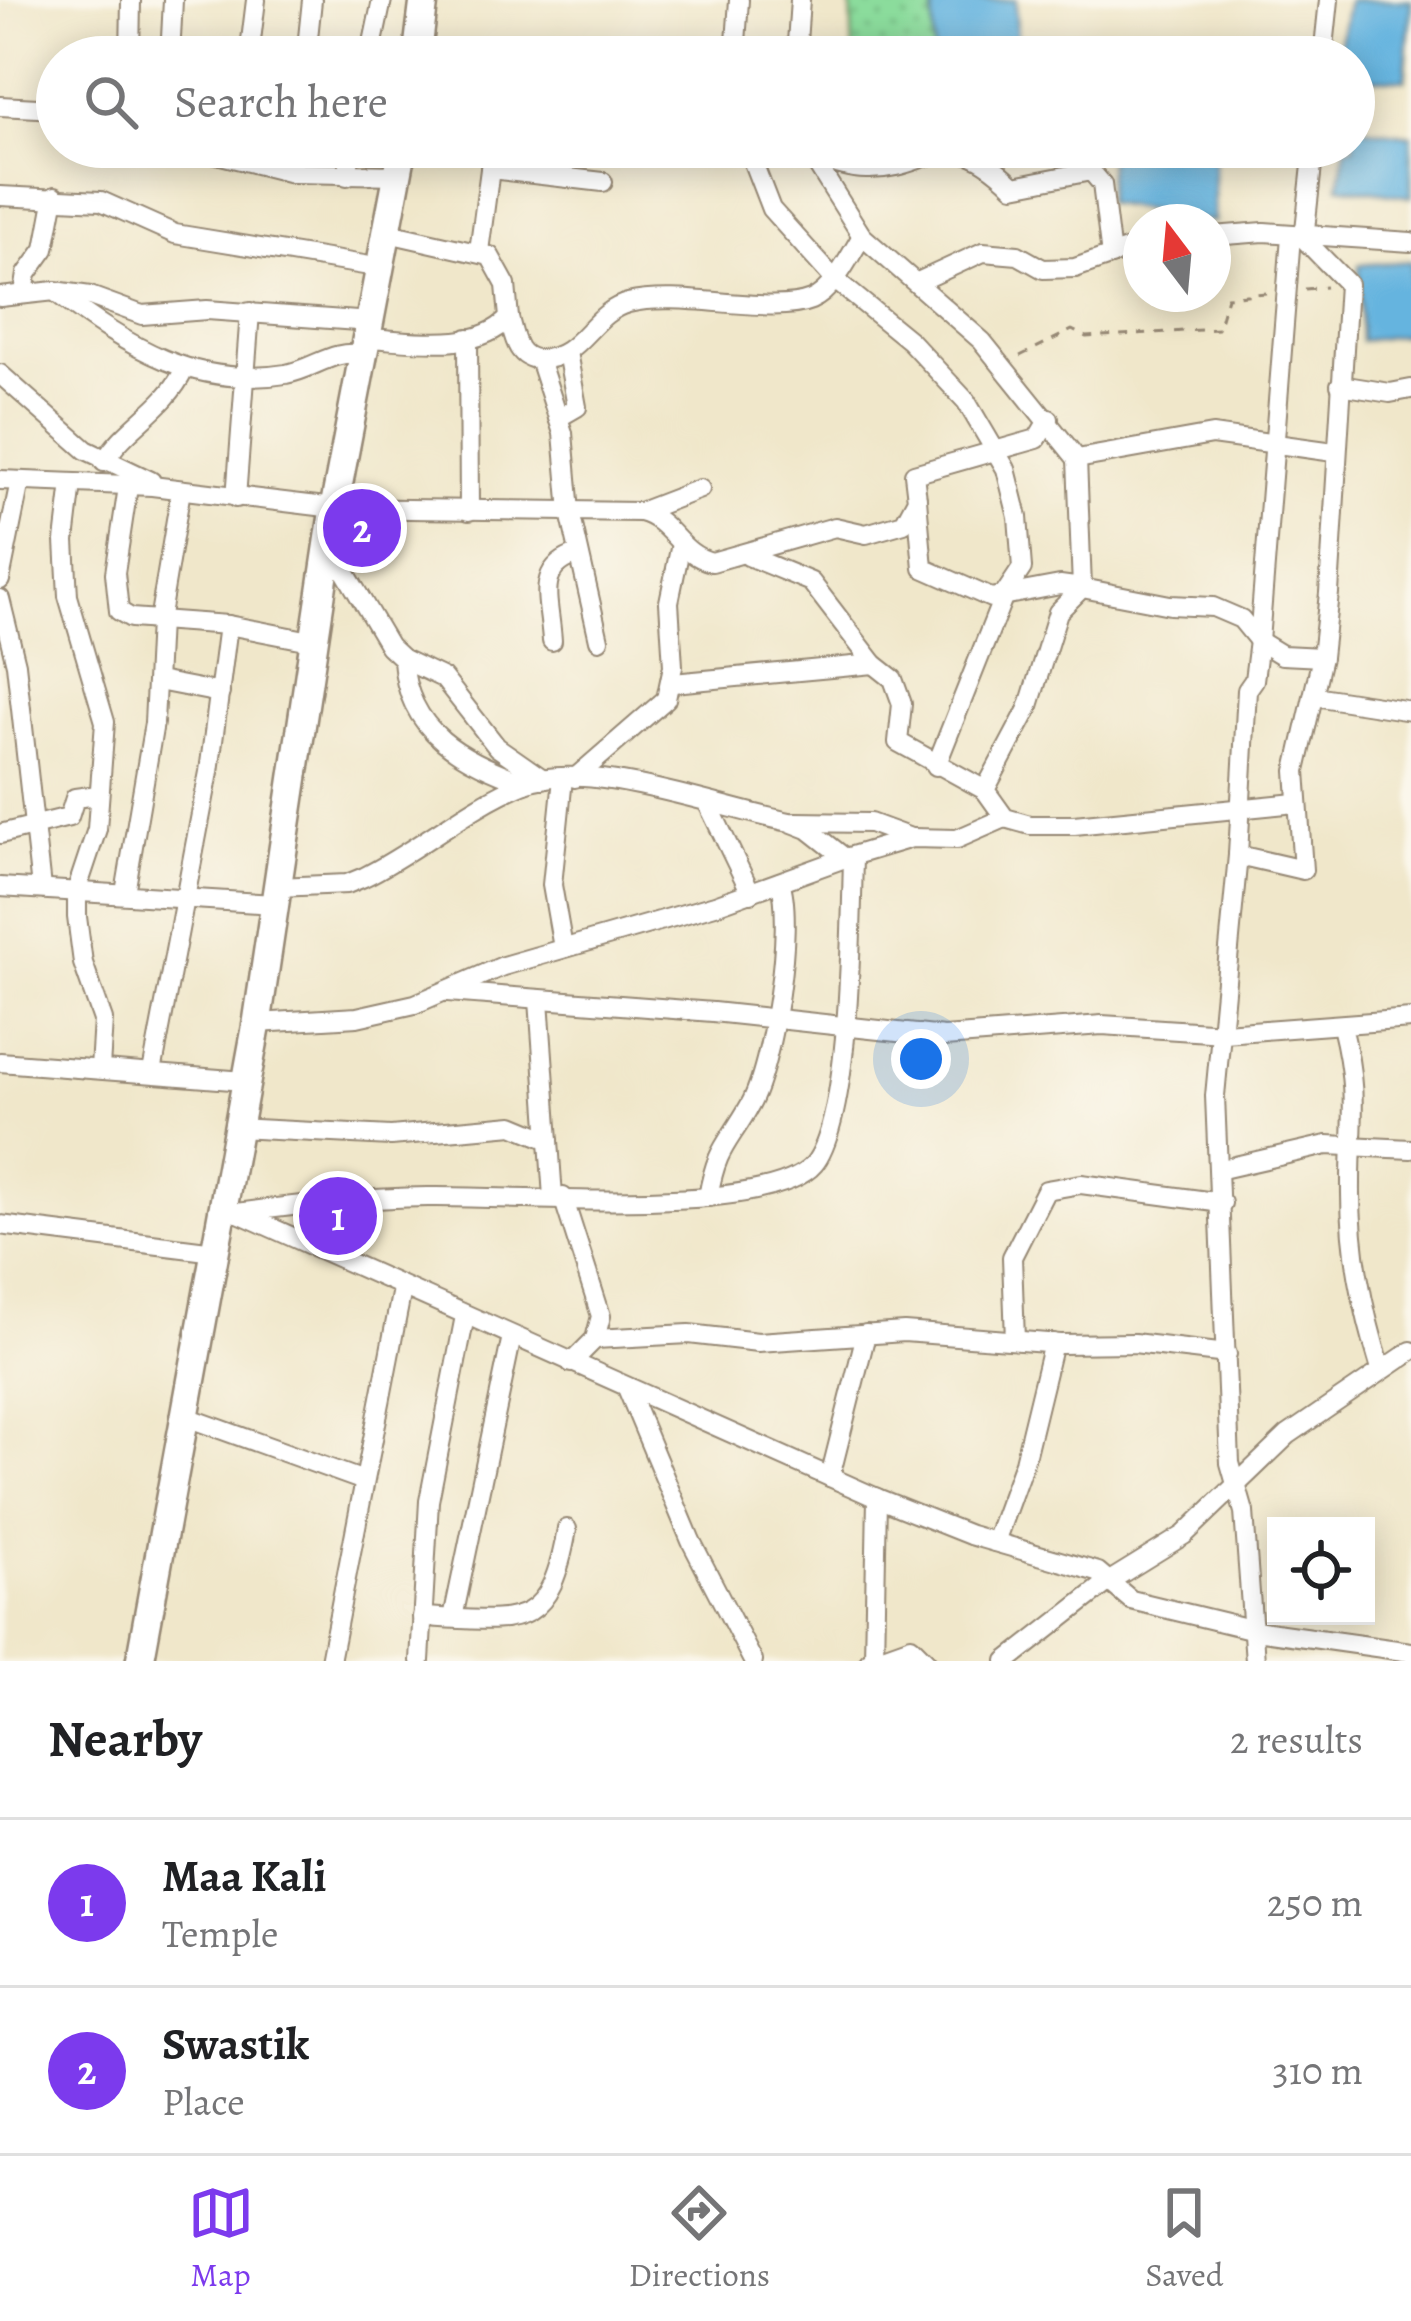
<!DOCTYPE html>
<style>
body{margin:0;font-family:Alegreya,serif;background:#f6f6f6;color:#202124}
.controls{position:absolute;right:36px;bottom:36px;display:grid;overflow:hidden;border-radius:0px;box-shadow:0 6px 30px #0003}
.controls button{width:108px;height:108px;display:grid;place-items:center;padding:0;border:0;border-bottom:3px solid #e0e0e0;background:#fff;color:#202124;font:60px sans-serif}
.compass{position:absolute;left:1123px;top:204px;width:108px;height:108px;border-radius:50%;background:#fff;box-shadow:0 6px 30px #0003;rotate:344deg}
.you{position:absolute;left:921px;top:1059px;width:42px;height:42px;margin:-30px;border:9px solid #fff;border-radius:50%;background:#1a73e8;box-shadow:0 0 0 18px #1a73e833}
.badge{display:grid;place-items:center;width:78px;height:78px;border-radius:50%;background:#7c3aed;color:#fff;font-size:39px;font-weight:700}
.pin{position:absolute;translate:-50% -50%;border:6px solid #fff;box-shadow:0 3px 12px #0006}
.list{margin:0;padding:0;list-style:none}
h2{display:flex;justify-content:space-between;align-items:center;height:156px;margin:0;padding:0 48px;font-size:51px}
h2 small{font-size:39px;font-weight:400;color:#757577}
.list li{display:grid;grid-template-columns:78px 1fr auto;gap:36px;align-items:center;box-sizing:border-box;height:168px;padding:0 48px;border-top:3px solid #e0e0e0}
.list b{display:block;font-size:45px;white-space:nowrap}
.list p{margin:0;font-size:39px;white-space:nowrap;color:#757577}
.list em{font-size:39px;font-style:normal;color:#757577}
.icon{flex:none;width:66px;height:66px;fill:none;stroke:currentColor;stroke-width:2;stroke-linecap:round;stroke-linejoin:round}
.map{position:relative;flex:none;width:1411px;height:1661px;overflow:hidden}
.search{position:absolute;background:#fff;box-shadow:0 6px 30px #0003;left:36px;right:36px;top:36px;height:132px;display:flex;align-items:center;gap:30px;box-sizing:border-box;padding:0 42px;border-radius:66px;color:#757577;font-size:45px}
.sheet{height:492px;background:#fff}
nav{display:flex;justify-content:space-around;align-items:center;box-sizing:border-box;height:168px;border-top:3px solid #e0e0e0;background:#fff;font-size:33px;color:#757577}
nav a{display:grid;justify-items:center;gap:6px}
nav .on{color:#7c3aed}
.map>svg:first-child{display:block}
.park{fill:url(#park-dots);stroke:#63835d;stroke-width:3}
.water{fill:#65b4df;stroke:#506f7e;stroke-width:3}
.building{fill:url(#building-back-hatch)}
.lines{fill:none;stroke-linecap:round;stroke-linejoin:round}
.minor-casing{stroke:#968874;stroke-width:22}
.secondary-casing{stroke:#968874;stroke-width:32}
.path{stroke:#968874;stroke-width:3;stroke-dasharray:9 9;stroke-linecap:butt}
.minor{stroke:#fff;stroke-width:18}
.secondary{stroke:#fff;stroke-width:27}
</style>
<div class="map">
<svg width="1411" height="1661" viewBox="0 0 1411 1661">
<defs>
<pattern id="park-dots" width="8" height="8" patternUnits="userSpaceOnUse" patternTransform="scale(3)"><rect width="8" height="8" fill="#8bdc9c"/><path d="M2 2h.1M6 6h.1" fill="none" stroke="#79bd86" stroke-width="1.8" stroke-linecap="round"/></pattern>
<pattern id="building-back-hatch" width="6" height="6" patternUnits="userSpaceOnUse" patternTransform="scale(3)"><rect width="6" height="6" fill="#f1a386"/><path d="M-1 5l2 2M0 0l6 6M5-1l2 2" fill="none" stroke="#c4856d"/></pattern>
</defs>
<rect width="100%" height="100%" fill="#fbf7ec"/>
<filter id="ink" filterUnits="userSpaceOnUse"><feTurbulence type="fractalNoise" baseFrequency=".00833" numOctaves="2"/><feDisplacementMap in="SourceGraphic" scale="24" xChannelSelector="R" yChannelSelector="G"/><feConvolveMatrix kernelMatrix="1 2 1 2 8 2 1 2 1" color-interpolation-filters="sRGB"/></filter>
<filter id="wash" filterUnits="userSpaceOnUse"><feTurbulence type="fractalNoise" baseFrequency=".004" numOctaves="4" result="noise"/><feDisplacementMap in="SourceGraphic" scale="48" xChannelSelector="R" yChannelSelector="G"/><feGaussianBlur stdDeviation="2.7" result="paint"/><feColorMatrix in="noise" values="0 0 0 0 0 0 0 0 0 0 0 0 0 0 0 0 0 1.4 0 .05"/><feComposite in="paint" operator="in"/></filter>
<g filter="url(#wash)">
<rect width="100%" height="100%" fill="#f0e7ca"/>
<path class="park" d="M851 0H950L952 57H853Z"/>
<g class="water">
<path d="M933 0H1016L1017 57H934Z"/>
<path d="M1348 0H1411L1405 80 1354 77V57H1337Z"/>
<path d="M1354 127 1411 135V197L1339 186 1346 147H1354Z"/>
<path d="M1110 147H1214V222L1106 203Z"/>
<path d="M1411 261V334L1361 341 1359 265Z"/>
</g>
<g id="blocks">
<path class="building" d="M382 509 376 550 341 545 346 511Z"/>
</g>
</g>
<g filter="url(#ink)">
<use href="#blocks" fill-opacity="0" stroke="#968874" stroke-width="3"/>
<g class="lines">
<g class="minor-casing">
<g id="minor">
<path d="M419 48 472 57"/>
<path d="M130 57 131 0"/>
<path d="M170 57 173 0"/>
<path d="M249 57 256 0"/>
<path d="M306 57 312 0"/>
<path d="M370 57 382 0"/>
<path d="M735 57 739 0"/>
<path d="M796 57 800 0"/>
<path d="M1323 57 1329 0"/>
<path d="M0 106 57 109"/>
<path d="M189 147 292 173 399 175"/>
<path d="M747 147 771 209 834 279 910 341 966 401 1006 469 1018 517 1022 568 1004 595 936 766"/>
<path d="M806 147 862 236 982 341 1077 459 1212 435 1334 452"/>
<path d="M811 155C828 161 847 169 866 169 932 171 945 118 1014 186L1091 171 1102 184 1111 256"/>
<path d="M490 169 603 182"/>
<path d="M292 173 295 147"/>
<path d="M347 176 352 147"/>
<path d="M0 196 101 201 175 234 382 268"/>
<path d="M1213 236 1264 232 1411 242"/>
<path d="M479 251 493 147"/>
<path d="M918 282 983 252 1018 255 1043 269 1075 268 1141 245"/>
<path d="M24 293 27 274 45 249 55 196"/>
<path d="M58 294C128 347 195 389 286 374 317 368 331 349 364 355"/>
<path d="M0 297 55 291 90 296 142 315 207 310 371 322"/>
<path d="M509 318C514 335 516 358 538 359 580 361 590 313 628 303 681 290 772 316 811 300 833 291 850 256 862 236"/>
<path d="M368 338C411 340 477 353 509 318L506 285 490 256 388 233"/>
<path d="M468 338 469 511"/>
<path d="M539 359 563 433 570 512 599 640"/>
<path d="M0 374 86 450 151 481"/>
<path d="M1340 385 1390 393 1411 389"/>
<path d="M558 418 577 407 567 352"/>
<path d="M104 462C126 425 165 410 184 370"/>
<path d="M0 480 152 486 334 508 640 512C672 520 678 554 712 562L835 527 866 534 904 523 917 499 914 474 1037 439 1049 419"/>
<path d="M72 483 65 541 68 596 105 722 97 829 77 889V917L83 963 103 1020 100 1068"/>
<path d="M128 487 115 573 119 611 131 618 228 625 316 642"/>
<path d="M236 498 250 312"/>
<path d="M917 499 923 568 991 598 1060 585 1082 588 1077 459"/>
<path d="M640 512 700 489"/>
<path d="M329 545 389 646 403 659 443 678 497 747 543 779"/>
<path d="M748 556 811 582 874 664 893 679 902 704 898 742 985 790"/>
<path d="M0 580 20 481"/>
<path d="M0 599 16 664 41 888"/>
<path d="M552 641C550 602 533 567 579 554"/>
<path d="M403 659C407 733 464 761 525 783"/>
<path d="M158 681 220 693"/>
<path d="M673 683 874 664"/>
<path d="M1314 696 1411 711"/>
<path d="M575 778 666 699 673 666 669 602 681 544"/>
<path d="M1296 803 1074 825H1030L1005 818 985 790 1028 709 1058 612 1082 588 1170 605 1213 607 1241 619 1259 641 1282 655 1322 657"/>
<path d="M709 806 751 893"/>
<path d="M795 822 870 823 908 837"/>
<path d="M0 834 69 817 75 798 98 795"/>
<path d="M1238 855 1247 690 1254 680 1259 641 1291 236"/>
<path d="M0 887 275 904"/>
<path d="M277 887 347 884 364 877C419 850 469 805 525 783 589 759 722 809 790 822L808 829 845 858 912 838 957 839 1005 818"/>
<path d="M125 893 154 723 159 621 181 490"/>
<path d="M563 948 552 885 563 778"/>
<path d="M448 992 713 1012 944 1037 1102 1025 1224 1033 1411 1019"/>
<path d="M539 1000 553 1197"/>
<path d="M257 1023 357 1017 415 1004 503 966 715 905 845 858"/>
<path d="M1342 1026C1359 1095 1351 1118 1351 1184 1350 1249 1362 1307 1381 1369"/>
<path d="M0 1062 245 1081"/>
<path d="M152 1072 209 772 228 625"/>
<path d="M235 1128 391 1136 513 1125 549 1140"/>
<path d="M1222 1169 1327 1145 1411 1149"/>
<path d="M563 1197 601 1316 595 1339 571 1363"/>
<path d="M708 1197C717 1146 727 1146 750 1105 772 1066 795 923 780 882"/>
<path d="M223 1206 877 1498 970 1535 1098 1572 1131 1600 1255 1630 1411 1652"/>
<path d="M237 1213C301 1204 364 1198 428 1197 504 1195 768 1219 814 1164 851 1119 851 922 853 859"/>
<path d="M0 1225 215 1252"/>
<path d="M595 1339 689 1334 758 1342 904 1332 1060 1344 1134 1343 1227 1354"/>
<path d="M1015 1340 1012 1257 1046 1190 1081 1184 1222 1203"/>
<path d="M627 1388 691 1541 753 1661"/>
<path d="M181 1415 364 1481"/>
<path d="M830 1477 866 1334"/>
<path d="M995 1542 1024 1462 1053 1343"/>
<path d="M422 1617C517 1621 549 1635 567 1529"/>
<path d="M453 1618 512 1336"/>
<path d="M874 1659 877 1498"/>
<path d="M330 1661 402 1289"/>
<path d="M420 1661 429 1501 465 1316"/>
<path d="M869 1661 911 1646 926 1661"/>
<path d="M1007 1661 1108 1582 1184 1535 1288 1435 1411 1351"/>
<path d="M1255 1661 1244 1512 1230 1463 1215 1096 1238 855 1303 870 1296 771 1322 657 1329 593 1348 284 1304 239 1314 147"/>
</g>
</g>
<g class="secondary-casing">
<g id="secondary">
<path d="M417 57 424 0"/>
<path d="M140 1661 257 1023 334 508 403 147"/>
</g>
</g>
<g class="path">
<path d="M1305 289 1326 287"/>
<path d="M1020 356 1072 330 1086 337 1218 329 1227 297 1266 293"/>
</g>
<use href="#minor" class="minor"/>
<use href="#secondary" class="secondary"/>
</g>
</g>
</svg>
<div class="controls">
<button><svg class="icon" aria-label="locate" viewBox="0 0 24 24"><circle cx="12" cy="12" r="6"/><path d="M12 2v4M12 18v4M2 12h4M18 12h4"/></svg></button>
</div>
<svg class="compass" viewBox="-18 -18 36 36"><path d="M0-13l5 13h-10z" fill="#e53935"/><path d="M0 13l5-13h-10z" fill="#757577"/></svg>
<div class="you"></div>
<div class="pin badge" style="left:338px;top:1216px">1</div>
<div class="pin badge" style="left:362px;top:528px">2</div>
<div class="search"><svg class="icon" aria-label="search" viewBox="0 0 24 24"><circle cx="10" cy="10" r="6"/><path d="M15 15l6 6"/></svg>Search here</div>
</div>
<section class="sheet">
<h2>Nearby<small>2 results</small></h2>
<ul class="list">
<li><span class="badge">1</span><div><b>Maa Kali</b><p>Temple</p></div><em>250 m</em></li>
<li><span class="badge">2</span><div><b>Swastik</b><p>Place</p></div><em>310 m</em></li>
</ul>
</section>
<nav>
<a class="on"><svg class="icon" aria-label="map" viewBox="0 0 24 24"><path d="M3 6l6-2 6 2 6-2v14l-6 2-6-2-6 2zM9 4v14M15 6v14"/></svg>Map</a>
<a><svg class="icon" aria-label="directions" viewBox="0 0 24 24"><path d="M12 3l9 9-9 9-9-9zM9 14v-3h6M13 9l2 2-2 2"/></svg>Directions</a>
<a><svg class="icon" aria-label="saved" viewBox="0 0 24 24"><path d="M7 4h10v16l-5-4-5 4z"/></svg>Saved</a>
</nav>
